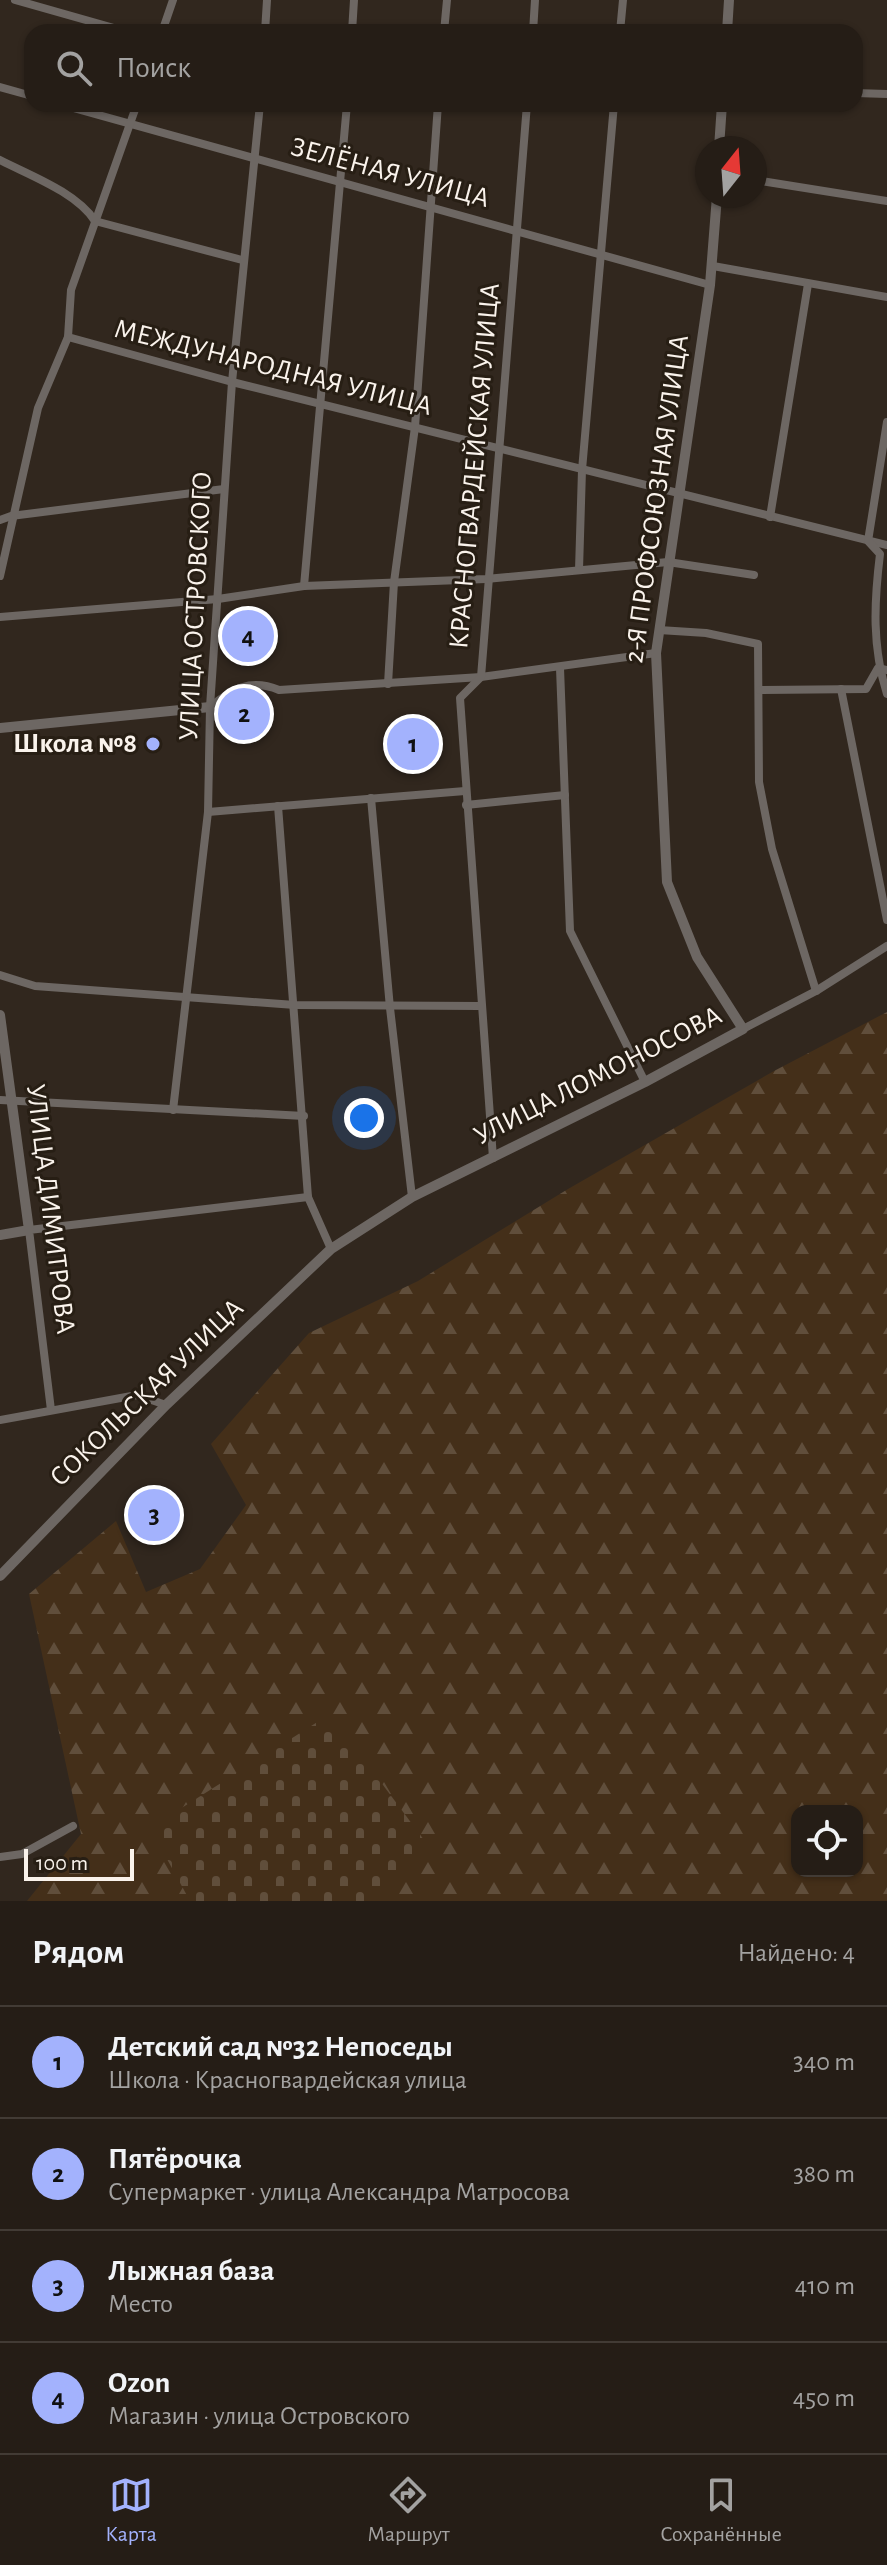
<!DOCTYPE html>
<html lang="ru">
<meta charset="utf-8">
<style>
body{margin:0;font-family:"Alegreya Sans",sans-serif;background:#2d261f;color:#f1f3f6}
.controls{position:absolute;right:24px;bottom:24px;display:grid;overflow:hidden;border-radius:16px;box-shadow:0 2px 6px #0004}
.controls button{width:72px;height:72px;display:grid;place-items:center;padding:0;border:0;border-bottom:2px solid #423b35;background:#251d16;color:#f1f3f6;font:40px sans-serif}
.compass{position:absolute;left:695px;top:136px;width:72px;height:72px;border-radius:50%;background:#251d16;box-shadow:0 2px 6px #0004;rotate:17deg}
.scale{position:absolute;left:24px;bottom:20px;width:110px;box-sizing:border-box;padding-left:8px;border:4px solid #faf3ec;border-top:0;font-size:22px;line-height:28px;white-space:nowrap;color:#faf3ec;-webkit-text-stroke:6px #271e14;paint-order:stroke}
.you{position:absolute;left:364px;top:1118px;width:28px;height:28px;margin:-20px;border:6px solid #fff;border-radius:50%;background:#1a73e8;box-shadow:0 0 0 12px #1a73e833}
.badge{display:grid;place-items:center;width:52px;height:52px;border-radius:50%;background:#a3b2fd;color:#111;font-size:26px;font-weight:700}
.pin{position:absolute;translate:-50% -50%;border:4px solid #fff;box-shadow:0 2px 8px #0006}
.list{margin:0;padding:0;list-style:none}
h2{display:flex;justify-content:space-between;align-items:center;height:104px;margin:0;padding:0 32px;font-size:34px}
h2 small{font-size:26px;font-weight:400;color:#a3a2a1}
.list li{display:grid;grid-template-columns:52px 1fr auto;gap:24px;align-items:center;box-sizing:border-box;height:112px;padding:0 32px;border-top:2px solid #423b35}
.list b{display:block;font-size:30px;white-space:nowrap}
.list p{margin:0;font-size:26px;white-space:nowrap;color:#a3a2a1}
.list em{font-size:26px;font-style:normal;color:#a3a2a1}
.icon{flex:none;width:44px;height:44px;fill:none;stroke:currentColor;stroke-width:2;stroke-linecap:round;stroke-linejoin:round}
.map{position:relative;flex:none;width:887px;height:1901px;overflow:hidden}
.search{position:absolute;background:#251d16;box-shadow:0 2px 6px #0004;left:24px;right:24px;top:24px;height:88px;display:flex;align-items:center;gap:20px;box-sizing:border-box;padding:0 28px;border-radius:24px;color:#a3a2a1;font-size:30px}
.sheet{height:552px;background:#251d16}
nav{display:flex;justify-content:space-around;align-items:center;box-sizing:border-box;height:112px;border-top:2px solid #423b35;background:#251d16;font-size:22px;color:#a3a2a1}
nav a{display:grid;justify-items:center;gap:4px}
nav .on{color:#a3b2fd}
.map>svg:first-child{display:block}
.forest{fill:url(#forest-firs);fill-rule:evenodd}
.cemetery{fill:url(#cemetery-stones)}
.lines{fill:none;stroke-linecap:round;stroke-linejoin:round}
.minor{stroke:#6d6763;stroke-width:8}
.tertiary{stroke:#6d6763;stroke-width:10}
.poi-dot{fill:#a3b2fd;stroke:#271e14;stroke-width:3}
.labels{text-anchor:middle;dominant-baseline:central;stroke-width:6;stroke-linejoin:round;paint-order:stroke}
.street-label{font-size:28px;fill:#faf3ec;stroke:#271e14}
.poi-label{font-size:28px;font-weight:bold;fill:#faf3ec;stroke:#271e14;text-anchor:end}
</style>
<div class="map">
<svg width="887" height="1901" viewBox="0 0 887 1901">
<defs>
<pattern id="forest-firs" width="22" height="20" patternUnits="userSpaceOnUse" patternTransform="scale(2)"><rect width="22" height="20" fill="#442f19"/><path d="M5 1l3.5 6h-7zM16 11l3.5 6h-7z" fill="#604e3b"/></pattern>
<pattern id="cemetery-stones" width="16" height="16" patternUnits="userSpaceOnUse" patternTransform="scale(2)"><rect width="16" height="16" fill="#442f19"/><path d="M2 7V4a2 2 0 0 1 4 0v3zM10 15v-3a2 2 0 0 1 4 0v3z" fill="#604e3b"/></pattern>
</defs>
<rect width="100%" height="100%" fill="#31271e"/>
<path class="forest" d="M887 1012V1901H27L81 1834 29 1594 116 1521 146 1592 200 1569 246 1505 211 1444 309 1333 418 1281 568 1189 774 1071ZM797 1811H857V1871H797Z"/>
<path class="cemetery" d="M330 1714 427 1844 376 1901H190L150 1828Z"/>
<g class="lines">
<g class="minor">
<path d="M15 0 128 32"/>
<path d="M162 32 173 0"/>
<path d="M265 32 267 0"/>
<path d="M352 32 354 0"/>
<path d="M444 32 447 0"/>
<path d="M533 32 535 0"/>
<path d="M620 32 623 0"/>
<path d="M0 87 32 96"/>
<path d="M855 93 887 94"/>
<path d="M59 104 710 285"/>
<path d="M0 160C29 175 76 192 95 221L242 260"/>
<path d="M755 180 887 201"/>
<path d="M713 266 887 297"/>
<path d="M68 337 232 382 887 545"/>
<path d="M887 422 868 541 880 554C874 603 872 647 887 694"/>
<path d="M770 517 808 284"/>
<path d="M0 520 11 516 224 489"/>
<path d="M579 570 582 470 614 104"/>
<path d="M0 576 38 408 68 337 71 290 137 104"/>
<path d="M304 586 347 104"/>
<path d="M0 617 218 599 304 586 486 579 668 562 754 575"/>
<path d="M659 630 706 633 758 644 759 782 772 849 816 991"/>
<path d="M560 668 570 931 645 1082"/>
<path d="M388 684 394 582 415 427 438 104"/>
<path d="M841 689 887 920"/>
<path d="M760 690 866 689 878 668 887 670"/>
<path d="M210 707C232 689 250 678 279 690L481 677 656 653"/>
<path d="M371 798 390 1008 412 1197"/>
<path d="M466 805 565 795"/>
<path d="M278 806 308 1197 331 1249"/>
<path d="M208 812 465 791"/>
<path d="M0 975 35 986 295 1005 480 1006"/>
<path d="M743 1029 816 991 887 946"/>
<path d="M0 1100 304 1116"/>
<path d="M173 1110 208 812 210 707 232 382 260 104"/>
<path d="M493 1158 460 698 481 677 527 104"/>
<path d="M51 1410 29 1230 308 1197"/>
<path d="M0 1420 137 1395 166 1405"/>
<path d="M0 1857 22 1854 73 1826"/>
</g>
<g class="tertiary">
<path d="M727 32 729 0"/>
<path d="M719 148 722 104"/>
<path d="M0 728 210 707"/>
<path d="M0 1015 29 1230 0 1235"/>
<path d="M0 1576 166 1405 331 1249 412 1197 645 1082 743 1029 697 957 667 882 656 653 710 285 717 196"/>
</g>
</g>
<circle class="poi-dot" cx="153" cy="744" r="8"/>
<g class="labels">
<g class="street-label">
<text transform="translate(390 173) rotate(15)">ЗЕЛЁНАЯ УЛИЦА</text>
<text transform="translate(273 368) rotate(14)">МЕЖДУНАРОДНАЯ УЛИЦА</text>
<text transform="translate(475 466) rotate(-85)">КРАСНОГВАРДЕЙСКАЯ УЛИЦА</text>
<text transform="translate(657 499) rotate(-82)">2-Я ПРОФСОЮЗНАЯ УЛИЦА</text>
<text transform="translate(196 606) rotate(-87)">УЛИЦА ОСТРОВСКОГО</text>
<text transform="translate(598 1076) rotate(-27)">УЛИЦА ЛОМОНОСОВА</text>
<text transform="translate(50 1209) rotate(83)">УЛИЦА ДИМИТРОВА</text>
<text transform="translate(147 1393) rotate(-44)">СОКОЛЬСКАЯ УЛИЦА</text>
</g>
<g class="poi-label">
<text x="137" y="744">Школа №8</text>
</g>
</g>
</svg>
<div class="controls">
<button><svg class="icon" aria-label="locate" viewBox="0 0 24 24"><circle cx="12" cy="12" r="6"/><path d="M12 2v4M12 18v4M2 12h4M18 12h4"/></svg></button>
</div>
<svg class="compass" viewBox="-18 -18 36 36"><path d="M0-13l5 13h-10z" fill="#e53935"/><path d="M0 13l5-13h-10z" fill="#a3a2a1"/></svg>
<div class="scale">100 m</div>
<div class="you"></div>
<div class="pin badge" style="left:413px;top:744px">1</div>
<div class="pin badge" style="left:244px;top:714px">2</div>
<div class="pin badge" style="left:154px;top:1515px">3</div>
<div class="pin badge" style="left:248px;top:636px">4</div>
<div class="search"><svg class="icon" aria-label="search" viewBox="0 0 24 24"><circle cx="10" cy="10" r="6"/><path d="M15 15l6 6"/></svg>Поиск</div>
</div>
<section class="sheet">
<h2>Рядом<small>Найдено: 4</small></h2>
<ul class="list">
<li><span class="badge">1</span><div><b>Детский сад №32 Непоседы</b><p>Школа · Красногвардейская улица</p></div><em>340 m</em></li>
<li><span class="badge">2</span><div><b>Пятёрочка</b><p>Супермаркет · улица Александра Матросова</p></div><em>380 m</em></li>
<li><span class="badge">3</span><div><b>Лыжная база</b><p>Место</p></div><em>410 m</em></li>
<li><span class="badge">4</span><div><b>Ozon</b><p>Магазин · улица Островского</p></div><em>450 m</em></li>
</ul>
</section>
<nav>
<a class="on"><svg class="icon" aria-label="map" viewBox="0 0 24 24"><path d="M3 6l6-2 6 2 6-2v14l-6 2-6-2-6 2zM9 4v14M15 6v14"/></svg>Карта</a>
<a><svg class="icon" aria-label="directions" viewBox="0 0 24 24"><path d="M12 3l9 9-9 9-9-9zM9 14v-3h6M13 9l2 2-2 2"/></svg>Маршрут</a>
<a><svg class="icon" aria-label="saved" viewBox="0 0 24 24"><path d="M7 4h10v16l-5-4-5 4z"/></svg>Сохранённые</a>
</nav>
